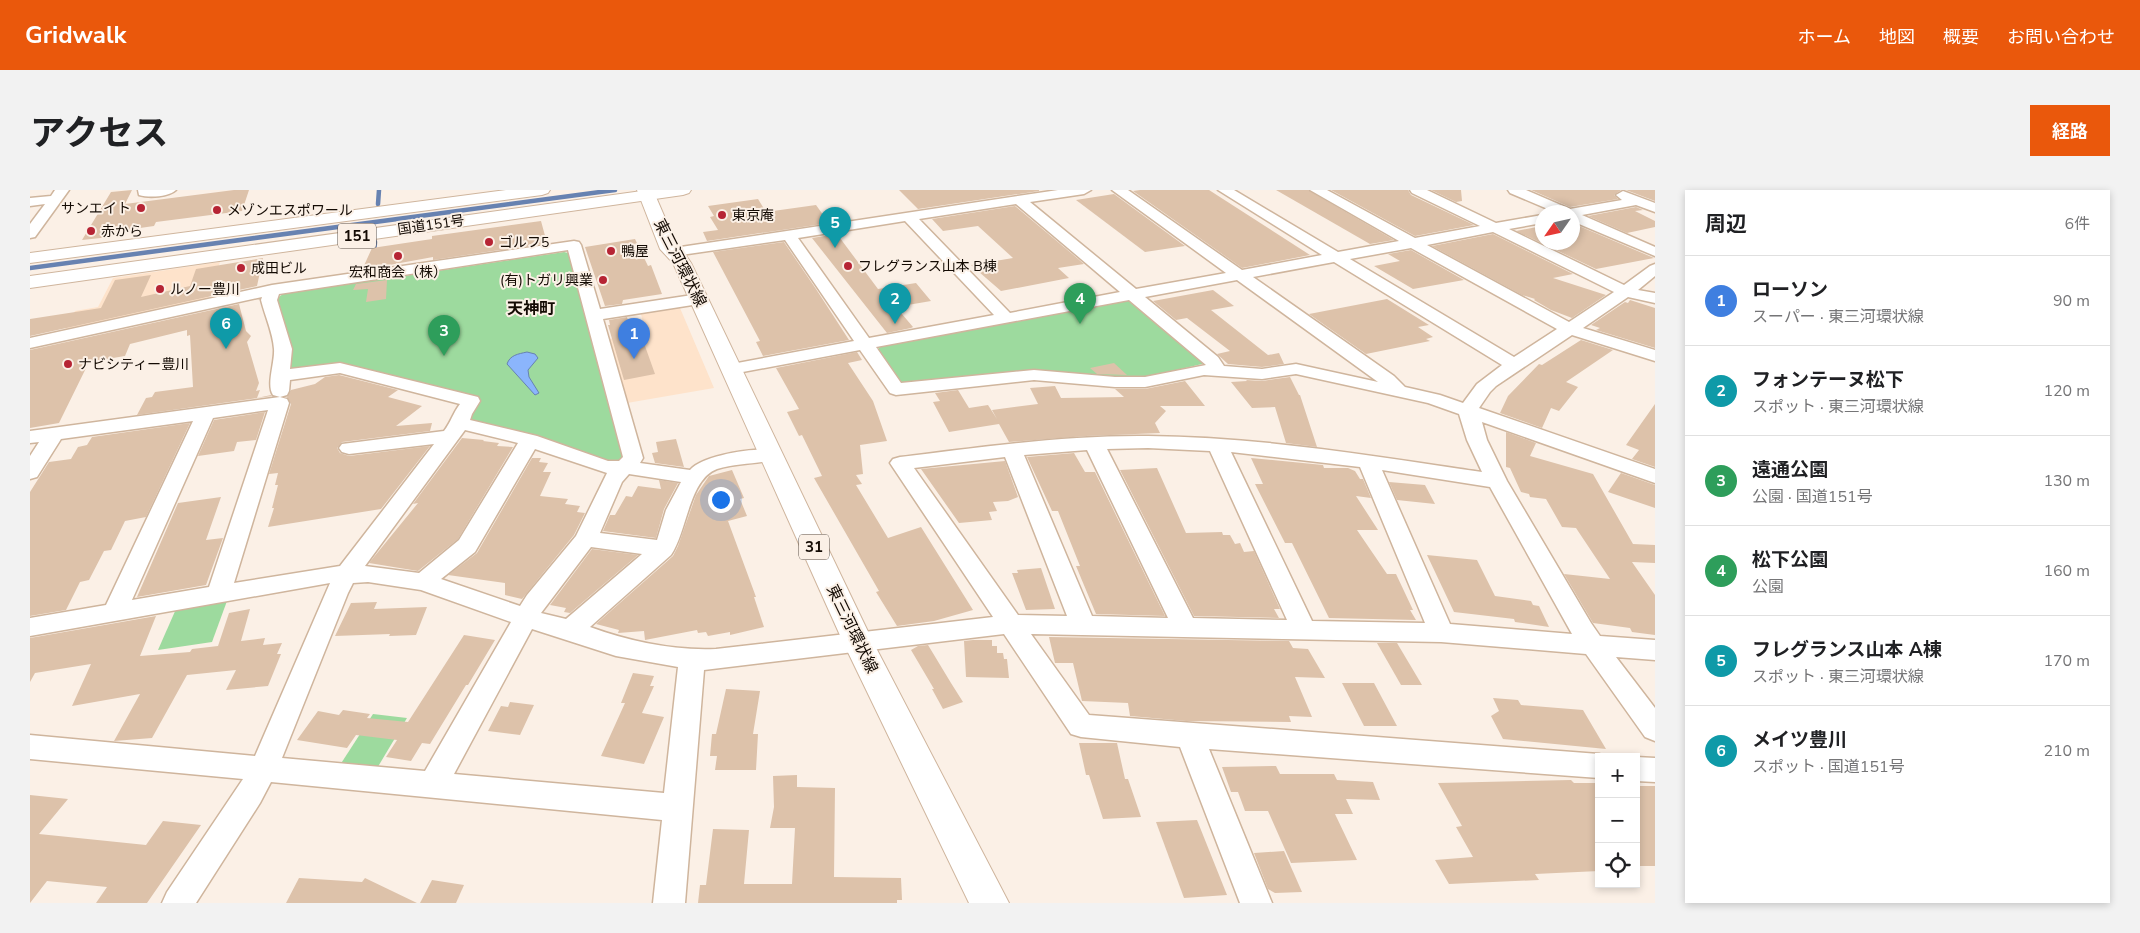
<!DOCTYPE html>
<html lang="ja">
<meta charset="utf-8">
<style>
body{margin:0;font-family:"Nunito Sans","Noto Sans JP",sans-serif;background:#f2f2f2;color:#202124}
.controls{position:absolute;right:15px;bottom:15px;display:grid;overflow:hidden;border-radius:0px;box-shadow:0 2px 8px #0003}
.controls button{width:45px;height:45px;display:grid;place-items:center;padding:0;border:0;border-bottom:1px solid #e0e0e0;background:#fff;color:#202124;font:25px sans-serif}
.compass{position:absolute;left:1505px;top:15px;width:45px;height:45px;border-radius:50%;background:#fff;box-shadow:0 2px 8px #0003;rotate:236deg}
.you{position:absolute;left:690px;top:309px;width:18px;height:18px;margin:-12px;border:4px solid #fff;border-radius:50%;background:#1a73e8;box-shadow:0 0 0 8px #1a73e833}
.badge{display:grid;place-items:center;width:32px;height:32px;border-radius:50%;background:#ea580c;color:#fff;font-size:16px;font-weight:700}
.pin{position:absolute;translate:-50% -41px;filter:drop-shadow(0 1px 2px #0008)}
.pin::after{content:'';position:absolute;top:26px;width:18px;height:15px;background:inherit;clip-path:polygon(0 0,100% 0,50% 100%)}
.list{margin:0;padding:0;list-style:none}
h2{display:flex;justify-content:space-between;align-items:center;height:65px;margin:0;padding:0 20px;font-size:21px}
h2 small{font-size:16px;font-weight:400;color:#757577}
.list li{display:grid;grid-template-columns:32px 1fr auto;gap:15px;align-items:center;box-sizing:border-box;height:90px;padding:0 20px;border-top:1px solid #e0e0e0}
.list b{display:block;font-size:19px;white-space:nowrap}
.list p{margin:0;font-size:16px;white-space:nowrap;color:#757577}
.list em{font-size:16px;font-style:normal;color:#757577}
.icon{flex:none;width:28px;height:28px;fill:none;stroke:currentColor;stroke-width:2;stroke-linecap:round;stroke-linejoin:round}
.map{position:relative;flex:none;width:1625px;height:713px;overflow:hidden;border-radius:0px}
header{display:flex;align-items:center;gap:30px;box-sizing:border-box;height:70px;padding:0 25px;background:#ea580c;color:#fff}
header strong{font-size:24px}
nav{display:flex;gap:28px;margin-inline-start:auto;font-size:18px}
.intro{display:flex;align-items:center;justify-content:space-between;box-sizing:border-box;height:120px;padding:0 30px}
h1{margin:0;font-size:35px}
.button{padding:12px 22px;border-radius:0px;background:#ea580c;color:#fff;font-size:18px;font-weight:700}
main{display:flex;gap:30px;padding:0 30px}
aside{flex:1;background:#fff;border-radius:0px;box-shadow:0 2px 8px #0003}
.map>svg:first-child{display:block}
.built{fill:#fee3cb}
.green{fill:#9dda9e}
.water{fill:#8bb5fc;stroke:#6782b1}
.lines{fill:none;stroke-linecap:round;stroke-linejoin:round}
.stream{stroke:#6782b1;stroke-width:4.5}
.building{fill:#ddc2aa}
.street-casing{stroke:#cfb59d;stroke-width:3}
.primary-casing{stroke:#cfb59d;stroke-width:2}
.highway-casing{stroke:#cfb59d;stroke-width:2}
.street{fill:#fff;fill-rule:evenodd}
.primary{fill:#fff;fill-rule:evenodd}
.highway{fill:#fff;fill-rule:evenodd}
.poi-dot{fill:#b62434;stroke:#fbf0e6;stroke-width:2}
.labels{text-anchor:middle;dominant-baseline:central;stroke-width:4;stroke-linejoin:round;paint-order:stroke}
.far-poi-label{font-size:14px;fill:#130a03;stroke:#fbf0e6;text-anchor:start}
.far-street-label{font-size:14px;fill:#130a03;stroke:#fbf0e6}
.shield{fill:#fbf0e6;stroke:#594f47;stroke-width:1}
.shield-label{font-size:15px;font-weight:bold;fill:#130a03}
.street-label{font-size:16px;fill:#130a03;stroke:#fbf0e6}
.far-quarter-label{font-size:16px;font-weight:bold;fill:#130a03;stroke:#fbf0e6}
</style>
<header>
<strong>Gridwalk</strong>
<nav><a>ホーム</a><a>地図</a><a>概要</a><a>お問い合わせ</a></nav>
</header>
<div class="intro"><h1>アクセス</h1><a class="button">経路</a></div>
<main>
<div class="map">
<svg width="1625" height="713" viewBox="0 0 1625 713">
<rect width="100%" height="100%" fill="#fbf0e6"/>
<g class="built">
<path d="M190 72 178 110 33 143 45 121 68 117 83 88Z"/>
<path d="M643 116 650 118 684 198 597 213 579 149 616 142 610 121Z"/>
</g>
<g class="green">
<path d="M534 62 542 64 595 268 584 273 535 256 441 230 437 224 447 208 312 176 260 179 246 109 253 104Z"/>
<path d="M1096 110 1106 112 1172 170V174L1113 188 1083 187 1030 183 1016 180 874 193 868 191 846 161 851 156Z"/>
<path d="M197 411 182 452 128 460 146 419Z"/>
<path d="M343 524 377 528 346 580 310 575Z"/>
</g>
<path class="water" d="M497 162 505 164 508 168 498 180 499 187 509 203 505 205 477 174C480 165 488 164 497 162Z"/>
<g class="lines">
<g class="stream">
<path d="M348 14 349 0"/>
<path d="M344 65 345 52"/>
<path d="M0 78 585 0"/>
</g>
</g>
<g class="building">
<path d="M102 0 95 14 204 0H219L212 21 126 32 124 36 82 42 80 47 52 50 81 2Z"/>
<path d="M869 0H1009V1L888 19Z"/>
<path d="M1110 0H1179L1280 65 1212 78 1103 1Z"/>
<path d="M1246 0H1278L1364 50 1340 54Z"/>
<path d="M1301 0H1378L1381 5 1444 35 1385 46Z"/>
<path d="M1401 0H1431L1432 11 1426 12Z"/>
<path d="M1501 0H1591L1584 5 1588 9 1540 17Z"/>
<path d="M1596 0H1625V11Z"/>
<path d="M1084 4 1155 56 1115 62 1046 10Z"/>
<path d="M728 9 736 22 786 15 799 33 677 51 673 42 688 40 680 27 684 26 678 16Z"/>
<path d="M985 16 1047 68 1054 74 1028 78 1039 88 971 101 941 75 983 68 948 36 913 41 902 29Z"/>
<path d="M1606 17 1613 20 1605 21 1625 31V37L1597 43 1558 26Z"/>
<path d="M511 31 517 53 403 70V67L332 80 342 58 402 49V46Z"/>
<path d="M1542 33 1624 68 1566 79 1486 41 1512 36V52H1542Z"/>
<path d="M807 44 848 99 886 93 901 111 866 117 883 137 881 138 857 143 782 48Z"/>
<path d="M1463 44 1543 84 1523 88 1576 105 1542 128 1521 120 1504 110 1505 109 1492 105 1402 56Z"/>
<path d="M605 49 618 76 621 75 632 104 593 110 592 114 575 116 555 57Z"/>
<path d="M754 52 786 99 819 150 733 166 726 152 730 151 683 62Z"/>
<path d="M1381 60 1434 90 1383 99 1344 76 1370 71 1358 64Z"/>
<path d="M233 68 227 96 0 146V129L71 118 85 90 121 85 111 107 160 96 166 79Z"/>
<path d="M357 90 356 109 336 112 338 99 323 100 326 94Z"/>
<path d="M1183 100 1204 116 1181 120 1238 165 1249 163 1254 174 1232 177 1198 174 1187 164 1200 161 1157 128 1146 130 1123 111Z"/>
<path d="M1357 109 1399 135 1388 137 1403 147 1396 149 1400 151 1336 164 1279 124Z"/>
<path d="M1600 110 1625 118V158L1566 140 1570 138 1561 135 1595 112 1598 113Z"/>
<path d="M209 114 216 141 221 146 217 152 229 193 226 201 230 200 227 208 241 205 242 206 107 225 116 208 122 207 125 202 163 197 160 145 157 146V140L100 154 95 166 59 172 29 233 0 238V160Z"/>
<path d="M597 127 606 158 615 156 625 184 594 190 578 135H580L579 130Z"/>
<path d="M1551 150 1583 160 1536 192 1548 197 1529 221 1521 218 1512 238 1470 223 1478 206 1509 174 1512 175Z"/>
<path d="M827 162 832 170 818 173 843 211 857 251 830 255 833 284 826 285 832 294 826 295 858 348 891 337 943 420 904 431 867 436 846 402 849 401 784 288 792 286 772 245 769 246 757 222 769 219 746 178Z"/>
<path d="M1084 173 1097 185 1067 184 1060 178Z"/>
<path d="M309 185 368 200 358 207 392 216 366 236 402 233 400 241 312 252 307 258 310 263 319 266 400 256 351 319 238 337 244 318H242L248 295H245L248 283 239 284 261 214 257 207 261 200 285 194 295 187Z"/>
<path d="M1260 187 1269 205H1270L1287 257 1256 253 1245 217 1222 218 1201 192 1217 191 1216 190 1232 191Z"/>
<path d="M1155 191 1175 216H1130L1136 221 1125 233 1130 243 1056 246 979 252 969 234 919 242 903 212 910 211 905 203 928 200 939 218 958 215 967 229 962 220 1008 214 1000 198 1025 196 1031 208 1094 207 1085 199H1115Z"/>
<path d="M1625 214V277L1602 269 1609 260 1596 255Z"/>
<path d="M235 222 226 250 207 252 204 261 168 266 184 230Z"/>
<path d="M160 233 116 327 95 331 81 360 74 361 59 390 50 392 36 420 0 426V302L19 272 41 269 48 257 57 255 62 247Z"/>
<path d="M1476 242 1506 253 1500 266 1563 284 1603 354 1625 355V373L1602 372 1625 405V445L1602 442 1600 438 1563 433 1534 384 1580 389 1546 338 1532 337 1516 309 1500 307 1499 304 1491 302 1480 278 1476 277Z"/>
<path d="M432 248 454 250 453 251 469 253 467 256 483 257 428 349 388 381 339 373 388 313 383 314Z"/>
<path d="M646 249 654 277 625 273 622 263 628 262 626 252Z"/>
<path d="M1044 263 1055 282H1065L1135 426 1066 424 1046 376H1050L1028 321H1022L997 267Z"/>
<path d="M502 268H511L509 272 518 273 513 282H521L510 306 538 309 535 314 550 316 547 322 555 323 544 345 492 409 475 405V393L418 385 447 363Z"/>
<path d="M1221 268 1293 275 1294 278H1318L1325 281 1330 289H1333L1341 308 1326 306 1348 340H1327L1357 384H1366L1383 420H1380L1386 430 1299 428 1262 353H1255L1225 294H1233Z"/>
<path d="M975 271 988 307 978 311 963 312 967 321 959 322 962 330 929 333 891 279Z"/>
<path d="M1127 278 1156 343 1192 342 1193 345H1200L1205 354 1210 353 1214 362 1224 361 1250 419H1244L1249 428 1164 426 1090 280Z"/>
<path d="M702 280 714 308 710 309 717 326 698 331 726 407H724L734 437 700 445V442L678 446 676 442 668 443 667 440 615 450 614 441 588 443 589 440 566 434 643 366 648 356 666 305 679 286Z"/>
<path d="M1591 283 1625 295V318L1578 302Z"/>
<path d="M629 290 648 293 634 319 626 348 573 341 580 325H585L596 306 602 307 608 296 631 299Z"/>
<path d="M1359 292 1395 295 1405 314 1367 310Z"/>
<path d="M191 307 176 350 193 348 176 395 107 407 148 313Z"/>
<path d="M562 359 608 365 540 423 534 422 536 418 520 415Z"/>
<path d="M1397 365 1447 370 1465 406 1501 411 1503 415 1509 416 1519 437 1485 432 1484 429 1424 422Z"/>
<path d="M1011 378 1025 419 996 420 982 383H988L987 380Z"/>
<path d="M347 412 344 419 397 417 386 445 359 446 360 444 305 446 321 413Z"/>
<path d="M220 419 211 451 235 448 233 455 252 453 247 464H251L238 496 196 500 206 480 157 485 122 548 84 551 110 504 42 516 61 474 5 483 0 492V448L126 426 110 466 160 462 162 459 188 456 199 423Z"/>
<path d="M434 445 465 450 438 495H436L400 554 392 553 381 571 356 567 367 550 326 545 317 558 267 550 288 521 309 525 313 520 340 524 337 528 378 532Z"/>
<path d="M1019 447 1259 451 1263 458 1278 459 1295 488 1265 487 1282 527 1259 526 1261 532 1156 531 1100 526 1098 513 1052 511 1043 473H1025Z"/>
<path d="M943 450H962V456H967V463H973L974 469H977L979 488 936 487 934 451Z"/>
<path d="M1347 453H1367L1392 495H1371Z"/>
<path d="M898 455 921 493 933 512 913 519 902 499H904L881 460 888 456Z"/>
<path d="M603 483 624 486 620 496H624L612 523 634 527 614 574 571 566 595 513H591Z"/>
<path d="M1312 493H1344L1367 536H1334Z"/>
<path d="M696 499 730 501 723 544H728L726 580H685L687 566H680L682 544H686Z"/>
<path d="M1463 508 1488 510 1491 515 1553 520 1576 559 1473 549 1461 526 1469 521Z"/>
<path d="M480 512 504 515 490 545 458 541 471 516 478 517Z"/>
<path d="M1049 553H1087L1095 589H1098L1111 627 1073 629 1059 585H1056Z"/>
<path d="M1246 576 1250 584H1304L1307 590 1343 592 1350 610 1316 609 1323 624H1305L1327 670 1261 673 1238 621H1215L1208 602H1201L1192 577Z"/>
<path d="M767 585V597L805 598 804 687 871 688 872 710H867V713H668L670 695H676L683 639 719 640 714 694H762L765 638H740L744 617 743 586Z"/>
<path d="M1541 590 1544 593H1569V681L1505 684 1509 690 1419 694 1405 670 1443 667 1426 637 1432 636 1408 593Z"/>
<rect x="1606" y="596" width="19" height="80"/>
<path d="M0 605 38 609 9 644 116 655 133 631 171 635 117 713H66L77 697 17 691 0 713Z"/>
<path d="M1167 630 1197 705 1154 708 1126 632Z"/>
<path d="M1254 661 1272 702 1245 703 1238 699 1224 663Z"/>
<path d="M269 688 332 692 335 688 387 713H256Z"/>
<path d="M402 690 434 695 426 713H390Z"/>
</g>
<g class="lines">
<g class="street-casing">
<g id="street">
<path d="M25 0H39L5 47 0 48V34L15 14 0 16V8L21 6Z"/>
<path d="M108 0H146C139 7 119 8 109 5Z"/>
<path d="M1028 0H1061L1054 4 1000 12 1106 99 1196 83 1082 0H1098L1212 80 1292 65 1188 0H1204L1308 62 1369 51 1280 0H1297L1385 48 1450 36 1382 3 1380 0H1397L1466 33 1512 25V33L1479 39 1594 95 1620 76 1625 74V86L1608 100 1625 103V113L1598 107 1553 138 1625 160V171L1542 145 1466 196 1460 202 1449 218 1625 279V293L1452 232 1457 250 1477 291 1561 433 1570 446 1625 450V470L1586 467 1625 518V551L1615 547 1556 464 1411 452 1001 444 1059 525 1569 564 1578 567H1569V588L1179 559 1242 713H1210L1150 557 1051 547 1041 544 974 444 674 480 655 713H623L632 630 241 592 230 613 166 713H132L137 702 213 589 0 569V545L225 566 300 393 0 446V428L76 415 163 231 31 249 7 287 0 289V266L9 252 0 253V241L250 207 257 209 259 213 204 393 310 376 404 254 319 264 312 262 309 258 312 254 414 241C421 232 423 223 430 214L310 183 260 190 259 201 257 205 250 207 243 205C236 195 245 172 244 159 243 143 235 126 231 110L232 107 0 158V148L242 95 544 51 549 52 551 55 570 119 669 104 675 106 677 109 675 112 669 114 573 129 613 268 610 273 660 280C673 265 729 256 748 261L751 265 748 269C728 274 707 273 687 279 659 289 657 342 641 365L560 437C599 451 644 461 686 459L963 427 860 273 863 269 870 267C952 257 1035 245 1118 246 1231 247 1342 266 1452 282L1437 250 1429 224 1398 213 1266 184 1232 189 1174 185 1115 197H1085L1004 190 866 205 860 203 830 160 702 184 696 183 693 179 696 175 702 174 824 151 755 50 644 66 639 65 637 62 639 59 644 58ZM986 14 1090 102 980 123 889 29ZM875 31 964 125 839 148 768 48ZM1463 42 1584 102 1539 132 1397 55ZM1381 58 1527 139 1484 167 1320 69ZM538 60 593 267 589 271H578L507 246 440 230 442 224 450 211 448 207 310 173 260 179 262 159 247 110 249 104ZM1304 72 1472 175 1447 194 1433 213 1410 205 1375 197 1364 186 1223 87ZM1207 90 1348 192 1266 174 1232 179 1194 176 1188 167 1115 107ZM1099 110 1176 175 1115 187H1085L1004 180 871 193 846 157ZM238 220 179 397 102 410 183 228ZM435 240 488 253 429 350 389 383 335 376ZM1118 258 1180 261 1257 430 1163 428 1077 259ZM505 259 577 283 546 346 497 405 490 416 411 389 445 362ZM1057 260 1138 428 1062 426 994 265ZM1201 262 1330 277 1395 433 1282 431ZM975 267 1037 426 988 425 884 278ZM1352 280 1460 297 1542 444 1420 434ZM599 284 651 292 636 320 627 350 570 343 592 292ZM561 357 612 364 536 429 511 423ZM338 392 391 400 481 432 395 581 252 568 318 403 323 393ZM502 439 586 466 648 477 634 603 424 584Z"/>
<path d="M1478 0H1496L1540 19 1592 10 1586 5 1593 1 1625 13V22L1606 15 1552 25 1625 57V66L1542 31V22H1525L1480 3Z"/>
<path d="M1606 567 1625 568V592L1606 591Z"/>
</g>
</g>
<g class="primary-casing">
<path id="primary" d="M607 0H623L647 56 653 61 661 73 843 452 979 713H939L813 452 643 73 630 59Z"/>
</g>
<g class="highway-casing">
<g id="highway">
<path d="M476 0H520L518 3 512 5 0 73V63Z"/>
<path d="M619 0H661L659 3 653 5 0 98V86Z"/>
</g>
</g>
<use href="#street" class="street"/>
<use href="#primary" class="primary"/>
<use href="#highway" class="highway"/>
</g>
<g class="poi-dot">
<circle cx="111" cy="18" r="5"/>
<circle cx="187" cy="20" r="5"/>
<circle cx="692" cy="25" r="5"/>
<circle cx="61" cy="41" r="5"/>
<circle cx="459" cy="52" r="5"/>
<circle cx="581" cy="61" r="5"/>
<circle cx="368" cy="66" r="5"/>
<circle cx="818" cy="76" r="5"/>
<circle cx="211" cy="78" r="5"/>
<circle cx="573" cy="90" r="5"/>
<circle cx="130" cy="99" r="5"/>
<circle cx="38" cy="174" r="5"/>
</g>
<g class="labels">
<g class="far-poi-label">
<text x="101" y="18" text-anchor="end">サンエイト</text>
<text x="197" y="20">メゾンエスポワール</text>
<text x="702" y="25">東京庵</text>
<text x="71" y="41">赤から</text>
<text x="469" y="52">ゴルフ5</text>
<text x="591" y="61">鴨屋</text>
<text x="828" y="76">フレグランス山本 B棟</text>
<text x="221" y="78">成田ビル</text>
<text x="368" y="82" text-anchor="middle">宏和商会（株）</text>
<text x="563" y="90" text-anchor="end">(有)トガリ興業</text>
<text x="140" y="99">ルノー豊川</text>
<text x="48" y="174">ナビシティー豊川</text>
</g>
<g class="far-street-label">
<text transform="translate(401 35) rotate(-8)">国道151号</text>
</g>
<g class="shield">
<rect x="308" y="33.5" width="38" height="25" rx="4"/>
<rect x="769" y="344.5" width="30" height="25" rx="4"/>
</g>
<g class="shield-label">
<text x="327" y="46">151</text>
<text x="784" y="357">31</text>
</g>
<g class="street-label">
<text transform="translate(650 73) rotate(63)">東三河環状線</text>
<text transform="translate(822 439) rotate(64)">東三河環状線</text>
</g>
<g class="far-quarter-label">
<text x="501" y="119">天神町</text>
</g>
</g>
</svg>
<div class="controls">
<button>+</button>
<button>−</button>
<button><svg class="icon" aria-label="locate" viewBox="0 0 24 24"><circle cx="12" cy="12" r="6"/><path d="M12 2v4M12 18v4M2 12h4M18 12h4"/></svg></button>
</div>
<svg class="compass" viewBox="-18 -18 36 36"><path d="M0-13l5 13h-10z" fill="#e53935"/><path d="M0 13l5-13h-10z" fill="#757577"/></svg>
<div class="you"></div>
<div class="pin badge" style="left:604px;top:169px;background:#3f7fe0">1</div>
<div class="pin badge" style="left:865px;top:134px;background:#0f9aa8">2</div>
<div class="pin badge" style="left:414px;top:166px;background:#2e9e5b">3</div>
<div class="pin badge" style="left:1050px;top:134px;background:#2e9e5b">4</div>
<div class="pin badge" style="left:805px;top:58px;background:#0f9aa8">5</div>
<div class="pin badge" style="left:196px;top:159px;background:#0f9aa8">6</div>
</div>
<aside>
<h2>周辺<small>6件</small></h2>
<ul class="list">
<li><span class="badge" style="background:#3f7fe0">1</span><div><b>ローソン</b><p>スーパー · 東三河環状線</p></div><em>90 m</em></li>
<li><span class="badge" style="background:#0f9aa8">2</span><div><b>フォンテーヌ松下</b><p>スポット · 東三河環状線</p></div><em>120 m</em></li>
<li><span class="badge" style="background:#2e9e5b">3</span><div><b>遠通公園</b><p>公園 · 国道151号</p></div><em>130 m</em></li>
<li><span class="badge" style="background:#2e9e5b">4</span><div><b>松下公園</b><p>公園</p></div><em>160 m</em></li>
<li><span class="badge" style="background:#0f9aa8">5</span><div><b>フレグランス山本 A棟</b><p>スポット · 東三河環状線</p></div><em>170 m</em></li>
<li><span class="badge" style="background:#0f9aa8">6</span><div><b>メイツ豊川</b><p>スポット · 国道151号</p></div><em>210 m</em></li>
</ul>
</aside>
</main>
